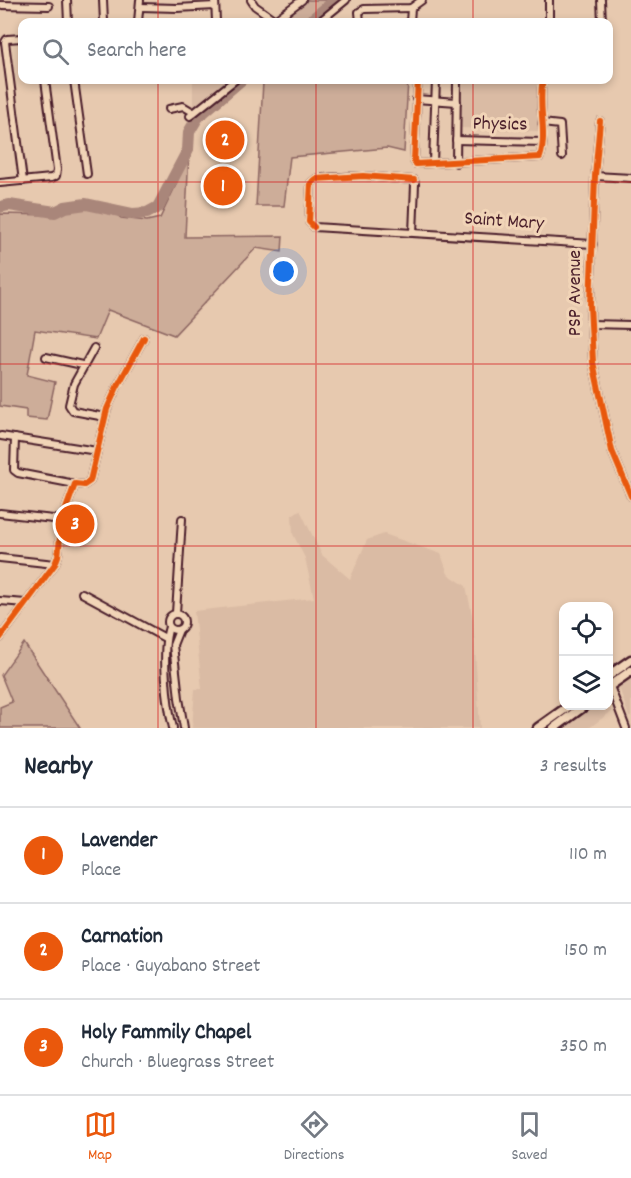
<!DOCTYPE html>
<meta charset="utf-8">
<style>
body{margin:0;font-family:Dekko,sans-serif;background:#f6f6f7;color:#1f2937}
.controls{position:absolute;right:18px;bottom:18px;display:grid;overflow:hidden;border-radius:12px;box-shadow:0 3px 9px #0003}
.controls button{width:54px;height:54px;display:grid;place-items:center;padding:0;border:0;border-bottom:2px solid #e0e1e3;background:#fff;color:#1f2937;font:30px sans-serif}
.you{position:absolute;left:284px;top:272px;width:21px;height:21px;margin:-15px;border:4px solid #fff;border-radius:50%;background:#1a73e8;box-shadow:0 0 0 9px #1a73e833}
.badge{display:grid;place-items:center;width:39px;height:39px;border-radius:50%;background:#ea580c;color:#fff;font-size:20px;font-weight:700}
.pin{position:absolute;translate:-50% -50%;border:3px solid #fff;box-shadow:0 2px 6px #0006}
.list{margin:0;padding:0;list-style:none}
h2{display:flex;justify-content:space-between;align-items:center;height:78px;margin:0;padding:0 24px;font-size:26px}
h2 small{font-size:20px;font-weight:400;color:#747a83}
.list li{display:grid;grid-template-columns:39px 1fr auto;gap:18px;align-items:center;box-sizing:border-box;height:96px;padding:0 24px;border-top:2px solid #e0e1e3}
.list b{display:block;font-size:22px;white-space:nowrap}
.list p{margin:0;font-size:20px;white-space:nowrap;color:#747a83}
.list em{font-size:20px;font-style:normal;color:#747a83}
.icon{flex:none;width:33px;height:33px;fill:none;stroke:currentColor;stroke-width:2;stroke-linecap:round;stroke-linejoin:round}
.map{position:relative;flex:none;width:631px;height:728px;overflow:hidden}
.search{position:absolute;background:#fff;box-shadow:0 3px 9px #0003;left:18px;right:18px;top:18px;height:66px;display:flex;align-items:center;gap:15px;box-sizing:border-box;padding:0 21px;border-radius:12px;color:#747a83;font-size:22px}
.sheet{height:366px;background:#fff}
nav{display:flex;justify-content:space-around;align-items:center;box-sizing:border-box;height:84px;border-top:2px solid #e0e1e3;background:#fff;font-size:16px;color:#747a83}
nav a{display:grid;justify-items:center;gap:3px}
nav .on{color:#ea580c}
.map>svg:first-child{display:block}
.built{fill:#dabba4}
.green{fill:#cdad99;stroke:#8c6662;stroke-width:1.5}
.lines{fill:none;stroke-linecap:round;stroke-linejoin:round}
.river{stroke:#a9867a;stroke-width:12}
.minor-casing{stroke:#4a1f2b;stroke-width:10}
.secondary-casing{stroke:#4a1f2b;stroke-width:13}
.minor{stroke:#f1d4b7;stroke-width:6}
.secondary{stroke:#f1d4b7;stroke-width:8}
.cycleway-casing{stroke:#f1d4b7;stroke-width:10}
.cycleway{stroke:#e8590c;stroke-width:6}
.grid{fill:none;stroke:#d62828;stroke-width:1.5;stroke-opacity:0.55}
.labels{text-anchor:middle;dominant-baseline:central;stroke-width:6;stroke-linejoin:round;paint-order:stroke}
.street-label{font-size:20px;fill:#4a1f2b;stroke:#f1d4b7}
</style>
<div class="map">
<svg width="631" height="728" viewBox="0 0 631 728">
<rect width="100%" height="100%" fill="#e7c9af"/>
<filter id="ink" filterUnits="userSpaceOnUse"><feTurbulence type="fractalNoise" baseFrequency=".0167" numOctaves="2"/><feDisplacementMap in="SourceGraphic" scale="12" xChannelSelector="R" yChannelSelector="G"/><feConvolveMatrix kernelMatrix="1 2 1 2 8 2 1 2 1" color-interpolation-filters="sRGB"/></filter>
<g filter="url(#ink)">
<g class="built">
<path d="M193 80H231L193 110Z"/>
<path d="M461 80H538L537 131 460 128Z"/>
<path d="M300 510 322 555 350 579 367 540 384 534 441 554 448 574 466 586 473 619 480 728H192L195 689H202L194 611 314 598 305 558 293 534 292 515Z"/>
<path d="M631 678V717H629L619 687Z"/>
<path d="M587 706H607L612 711 589 728H557Z"/>
</g>
<g class="green">
<path d="M305 0H333L306 22H277Z"/>
<path d="M266 80H408L404 152 387 148 290 157 284 206H256L263 82Z"/>
<path d="M189 151 185 237 283 236 282 252 256 248 174 335 108 310 96 339 35 330 27 375 55 382 47 420 26 418V410L0 406V214L55 215 83 207 113 212 121 218 147 221 160 218 175 187Z"/>
<path d="M24 643 80 728H0V707L12 702 1 675Z"/>
</g>
<g class="lines">
<g class="river">
<path d="M309 22 336 0"/>
<path d="M0 207 9 205 55 212 65 207 86 204 133 214 147 213 158 207 188 150 189 132 198 117 241 80"/>
</g>
<g class="minor-casing">
<g id="minor">
<path d="M67 0 68 22"/>
<path d="M103 0 104 22"/>
<path d="M215 0 216 21"/>
<path d="M251 0 255 6 275 20 302 0"/>
<path d="M549 0V22"/>
<path d="M601 0 602 22"/>
<path d="M0 5 49 6"/>
<path d="M140 7 177 8 215 6"/>
<path d="M138 22 140 0"/>
<path d="M319 22 346 0"/>
<path d="M360 22 359 12 364 9 411 8 422 0"/>
<path d="M410 22 411 8"/>
<path d="M22 38 7 39 5 42 23 181"/>
<path d="M74 80 87 174"/>
<path d="M418 80 414 161 416 164 540 157C548 133 537 105 543 80"/>
<path d="M416 99 457 102"/>
<path d="M169 109 183 106 193 112"/>
<path d="M190 116 235 80"/>
<path d="M600 121 595 176 590 305 593 362 612 451 631 496"/>
<path d="M542 123 560 125 562 156"/>
<path d="M456 140 543 142"/>
<path d="M433 163 436 80"/>
<path d="M456 163 457 80"/>
<path d="M595 176 631 178"/>
<path d="M0 183 51 178 56 176 57 170 45 80"/>
<path d="M413 233 415 184 414 180 363 176 322 178 316 179 311 183 309 222 314 227C407 233 500 239 593 244"/>
<path d="M591 324 631 325"/>
<path d="M94 348 74 384 69 405 73 411 105 417"/>
<path d="M46 357 82 365"/>
<path d="M1 436 97 451"/>
<path d="M15 438 14 470 18 473 75 484"/>
<path d="M0 513 62 520"/>
<path d="M0 558 55 564"/>
<path d="M82 593 165 638"/>
<path d="M0 601 26 603"/>
<path d="M176 613 182 519"/>
<circle cx="176" cy="622" r="8"/>
<path d="M169 627C161 650 167 704 173 728"/>
<path d="M179 630 173 645 179 698 184 728"/>
<path d="M0 638 55 564 58 556 62 520 75 484 84 485 90 481 107 409 117 387 144 338"/>
<path d="M608 681 626 728"/>
</g>
</g>
<g class="secondary-casing">
<g id="secondary">
<path d="M608 676 631 660"/>
<path d="M608 687 631 671"/>
<path d="M538 728 569 706"/>
<path d="M554 728 584 706"/>
</g>
</g>
<use href="#minor" class="minor"/>
<use href="#secondary" class="secondary"/>
<g class="cycleway-casing">
<g id="cycleway">
<path d="M418 80 414 161 416 164 540 157C548 133 537 105 543 80"/>
<path d="M600 121 595 176 590 305 593 362 612 451 631 496"/>
<path d="M314 227 309 222 311 183 316 179 363 176 414 180"/>
<path d="M0 638 55 564 58 556 62 520 75 484 84 485 90 481 107 409 117 387 144 338"/>
</g>
</g>
<use href="#cycleway" class="cycleway"/>
</g>
</g>
<path class="grid" d="M158 0V22M316 0V22M473 0V22M158 80V728M316 80V728M473 80V728M0 182H631M0 364H631M0 546H631"/>
<g class="labels">
<g class="street-label">
<text transform="translate(500 125) rotate(1)">Physics</text>
<text transform="translate(504 222) rotate(4)">Saint Mary</text>
<text transform="translate(576 293) rotate(-90)">PSP Avenue</text>
</g>
</g>
</svg>
<div class="controls">
<button><svg class="icon" aria-label="locate" viewBox="0 0 24 24"><circle cx="12" cy="12" r="6"/><path d="M12 2v4M12 18v4M2 12h4M18 12h4"/></svg></button>
<button><svg class="icon" aria-label="layers" viewBox="0 0 24 24"><path d="M12 4l9 5-9 5-9-5zM3 14l9 5 9-5"/></svg></button>
</div>
<div class="you"></div>
<div class="pin badge" style="left:223px;top:186px">1</div>
<div class="pin badge" style="left:225px;top:140px">2</div>
<div class="pin badge" style="left:75px;top:524px">3</div>
<div class="search"><svg class="icon" aria-label="search" viewBox="0 0 24 24"><circle cx="10" cy="10" r="6"/><path d="M15 15l6 6"/></svg>Search here</div>
</div>
<section class="sheet">
<h2>Nearby<small>3 results</small></h2>
<ul class="list">
<li><span class="badge">1</span><div><b>Lavender</b><p>Place</p></div><em>110 m</em></li>
<li><span class="badge">2</span><div><b>Carnation</b><p>Place · Guyabano Street</p></div><em>150 m</em></li>
<li><span class="badge">3</span><div><b>Holy Fammily Chapel</b><p>Church · Bluegrass Street</p></div><em>350 m</em></li>
</ul>
</section>
<nav>
<a class="on"><svg class="icon" aria-label="map" viewBox="0 0 24 24"><path d="M3 6l6-2 6 2 6-2v14l-6 2-6-2-6 2zM9 4v14M15 6v14"/></svg>Map</a>
<a><svg class="icon" aria-label="directions" viewBox="0 0 24 24"><path d="M12 3l9 9-9 9-9-9zM9 14v-3h6M13 9l2 2-2 2"/></svg>Directions</a>
<a><svg class="icon" aria-label="saved" viewBox="0 0 24 24"><path d="M7 4h10v16l-5-4-5 4z"/></svg>Saved</a>
</nav>
